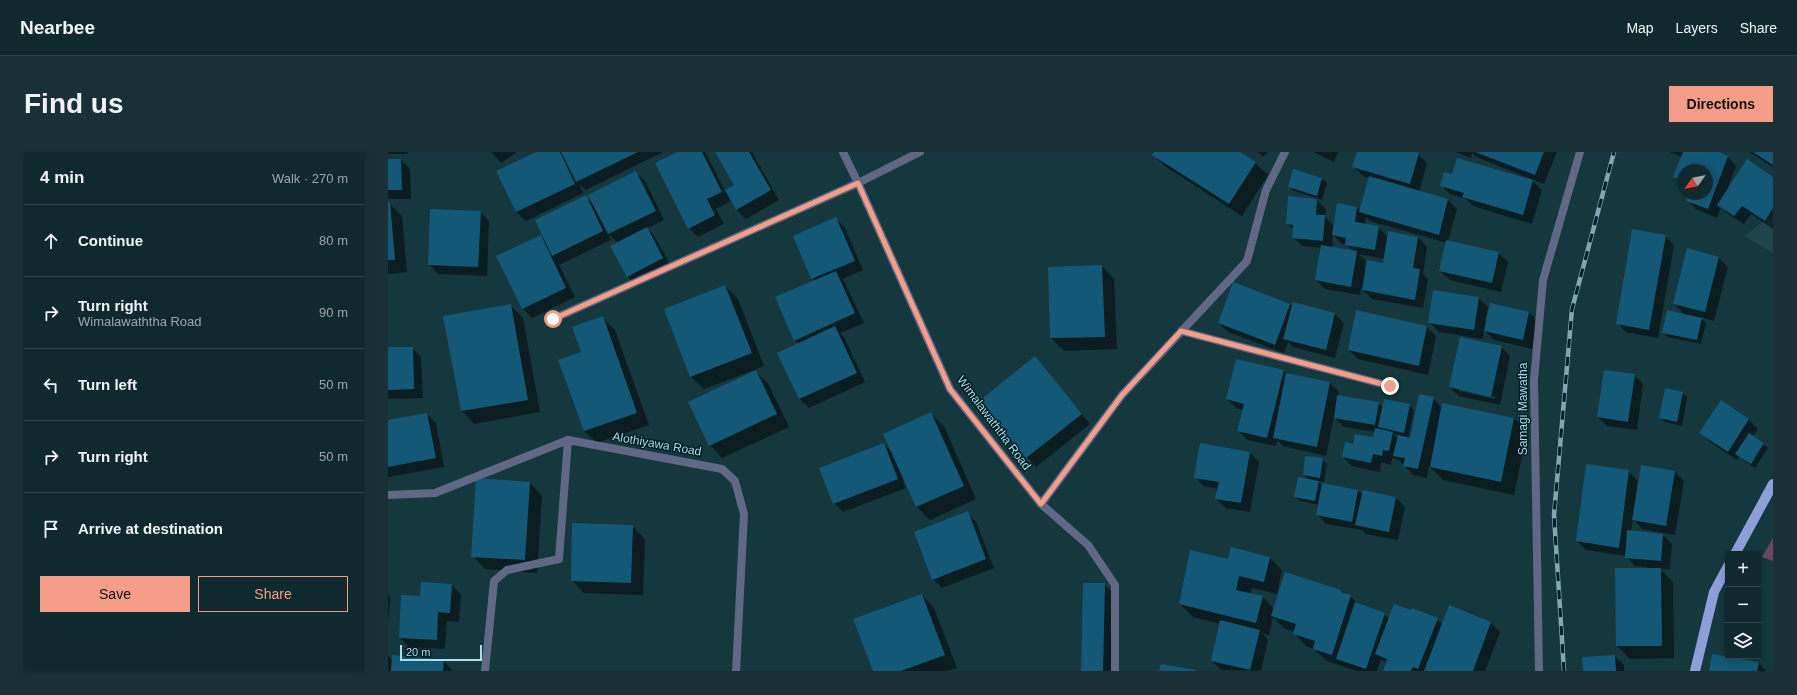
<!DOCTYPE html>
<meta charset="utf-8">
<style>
body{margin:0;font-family:Arial,sans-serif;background:#193136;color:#f1f3f6}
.controls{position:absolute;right:12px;bottom:12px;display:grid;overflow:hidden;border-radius:0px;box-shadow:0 2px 6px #0003}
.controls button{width:36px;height:36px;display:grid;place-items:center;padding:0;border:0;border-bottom:1px solid #30454a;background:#10292e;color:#f1f3f6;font:20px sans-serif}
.compass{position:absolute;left:1289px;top:12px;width:36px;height:36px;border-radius:50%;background:#10292e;box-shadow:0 2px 6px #0003;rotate:237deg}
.scale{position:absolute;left:12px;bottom:10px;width:82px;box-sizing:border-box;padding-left:4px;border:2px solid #addde9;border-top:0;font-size:11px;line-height:14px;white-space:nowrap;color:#addde9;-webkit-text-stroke:3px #001e25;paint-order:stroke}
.stop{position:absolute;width:12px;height:12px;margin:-9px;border:3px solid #f49e89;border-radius:50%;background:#fff}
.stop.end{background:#f49e89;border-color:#fff;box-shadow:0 1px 4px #0008}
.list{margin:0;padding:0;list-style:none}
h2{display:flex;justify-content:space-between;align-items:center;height:52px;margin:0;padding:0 16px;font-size:17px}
h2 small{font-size:13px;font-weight:400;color:#9ca6aa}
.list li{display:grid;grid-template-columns:26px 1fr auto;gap:12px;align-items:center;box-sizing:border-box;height:72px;padding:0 16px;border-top:1px solid #30454a}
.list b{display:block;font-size:15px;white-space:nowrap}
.list p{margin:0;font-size:13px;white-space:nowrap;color:#9ca6aa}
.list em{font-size:13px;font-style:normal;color:#9ca6aa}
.actions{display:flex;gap:8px;padding:12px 16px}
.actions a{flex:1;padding:9px 0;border:1px solid #f49e89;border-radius:0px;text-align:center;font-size:14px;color:#f49e89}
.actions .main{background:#f49e89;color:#111}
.icon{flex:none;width:22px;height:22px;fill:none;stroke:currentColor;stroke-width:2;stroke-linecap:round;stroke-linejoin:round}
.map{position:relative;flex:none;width:1385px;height:519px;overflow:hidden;border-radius:0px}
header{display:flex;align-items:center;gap:24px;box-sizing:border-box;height:56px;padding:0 20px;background:#10292e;border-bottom:1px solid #30454a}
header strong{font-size:19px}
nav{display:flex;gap:22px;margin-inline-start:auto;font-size:14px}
.intro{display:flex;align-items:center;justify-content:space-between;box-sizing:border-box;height:96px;padding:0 24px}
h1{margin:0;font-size:28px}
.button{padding:10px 18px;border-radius:0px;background:#f49e89;color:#111;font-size:14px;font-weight:700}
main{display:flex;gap:24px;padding:0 24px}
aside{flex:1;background:#10292e;border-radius:0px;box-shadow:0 2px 6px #0003}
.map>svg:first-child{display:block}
.built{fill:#1e454d}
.green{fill:#6b4663}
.shadow{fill:#0007;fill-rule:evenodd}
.building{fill:#145878}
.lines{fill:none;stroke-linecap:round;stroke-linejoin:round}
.lane{stroke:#616885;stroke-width:8}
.street{stroke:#616885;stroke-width:8}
.primary{stroke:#8f9dd9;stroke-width:10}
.rail-casing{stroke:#7ea9b4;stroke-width:4.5}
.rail{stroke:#001e25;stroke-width:3;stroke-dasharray:9;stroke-linecap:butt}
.route{stroke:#f49e89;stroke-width:5}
.labels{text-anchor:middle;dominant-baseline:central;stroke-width:3;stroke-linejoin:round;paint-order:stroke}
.street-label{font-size:12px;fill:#addde9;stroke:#001e25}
</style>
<header>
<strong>Nearbee</strong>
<nav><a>Map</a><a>Layers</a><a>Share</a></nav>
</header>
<div class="intro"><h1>Find us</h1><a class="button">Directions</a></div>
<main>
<aside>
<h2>4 min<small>Walk · 270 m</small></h2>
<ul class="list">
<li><svg class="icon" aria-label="ahead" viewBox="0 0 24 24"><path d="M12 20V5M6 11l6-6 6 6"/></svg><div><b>Continue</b></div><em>80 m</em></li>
<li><svg class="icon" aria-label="right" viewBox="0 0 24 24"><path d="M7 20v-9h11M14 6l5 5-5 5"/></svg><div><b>Turn right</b><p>Wimalawaththa Road</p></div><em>90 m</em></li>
<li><svg class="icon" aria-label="left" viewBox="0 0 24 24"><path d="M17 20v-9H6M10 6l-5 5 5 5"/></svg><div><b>Turn left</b></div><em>50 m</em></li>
<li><svg class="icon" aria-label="right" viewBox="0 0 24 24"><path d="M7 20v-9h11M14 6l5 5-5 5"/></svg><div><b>Turn right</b></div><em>50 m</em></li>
<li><svg class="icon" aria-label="arrive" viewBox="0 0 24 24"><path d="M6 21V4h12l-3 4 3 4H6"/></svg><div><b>Arrive at destination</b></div></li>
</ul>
<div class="actions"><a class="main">Save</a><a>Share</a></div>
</aside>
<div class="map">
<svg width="1385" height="519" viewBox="0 0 1385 519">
<rect width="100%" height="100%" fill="#15373e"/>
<path class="built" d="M1385 62V101L1356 84Z"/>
<path class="green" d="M1385 386V409L1374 405Z"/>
<g class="shadow">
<rect x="0" y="0" width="20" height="2"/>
<path d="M103 0H129L113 11Z"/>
<path d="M150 0H275L198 38 191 32 195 41 138 69 128 60Z"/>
<path d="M292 0H317L337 39 347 34 328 0H364L391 48 358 67 349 58 344 48 328 57 336 72 310 85 301 76Z"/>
<path d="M767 0H850L867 11 880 23 854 64 778 15 766 3Z"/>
<path d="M870 0H880L875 5Z"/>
<path d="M925 0H950L946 10Z"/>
<path d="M970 0H1025L1030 2 1039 11 1031 40 1060 48 1069 57 1060 90 1110 101 1120 110 1113 140 1062 128 1052 119 1059 91 982 69 978 65 977 73 990 75 1000 85 1001 80 1030 85 1039 95 1035 122 1040 127 1035 156 984 147 973 136 972 143 937 137 928 128 934 96 914 94 905 85 906 78 899 71 901 45 929 48 938 57 937 65 946 74 950 52 969 56 973 59 982 26 975 24 965 15ZM945 83 954 92 959 93 966 100 944 96ZM970 102 997 107 996 112 976 118 978 109Z"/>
<path d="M1067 0H1169L1156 32 1088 5 1084 1 1083 6Z"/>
<path d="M1281 0H1328L1339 4 1348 14 1339 38 1385 26V77L1363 62 1356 72 1340 62 1333 55 1329 66 1308 57 1299 48 1301 42H1319V18H1295V33L1286 25 1294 5Z"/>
<path d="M1361 0H1385V15Z"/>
<path d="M1069 7 1145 29 1154 38 1144 72 1085 54 1078 47 1062 42 1053 33 1065 23Z"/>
<path d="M0 8H13L22 17 23 47H0Z"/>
<path d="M906 18 934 27 939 31 934 48 906 39 901 35Z"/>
<path d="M248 20 257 29 276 68 259 76 267 85 284 116 249 134 239 124 230 91 220 81 223 88 171 113 187 145 144 166 134 156 152 84 157 89 197 45 207 54Z"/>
<path d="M0 51 14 64 19 120 0 122Z"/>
<path d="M92 60 101 69 99 124 50 122 41 112Z"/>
<path d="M448 67 457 76 475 118 455 127 476 171 452 181 456 185 477 230 421 256 412 247 391 202 411 192 407 188 427 129 406 84Z"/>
<path d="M1277 84 1286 93 1270 186 1238 180 1229 171Z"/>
<path d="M1300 98 1331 106 1340 115 1326 169 1312 165 1318 171 1313 192 1280 185 1275 180 1297 163 1286 152Z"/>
<path d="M714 114 726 127 729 197 676 199 663 186 661 116Z"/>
<path d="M846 131 902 153 904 155 906 151 947 162 956 171 947 206 905 195 900 190 896 201 840 180 831 171Z"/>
<path d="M337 134 350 147 376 214 366 218 380 231 401 275 334 306 322 293 366 219V218L316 237 303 225 277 158Z"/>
<path d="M1090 146 1100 155 1097 169 1141 160 1150 170 1144 197 1106 188 1096 178 1095 187 1051 180 1041 170Z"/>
<path d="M123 154 135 166 152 260 86 272 74 259 57 165Z"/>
<path d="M969 159 1039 175 1048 184 1040 223 970 207 961 198Z"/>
<path d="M215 166 227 178 261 273 209 291 196 279 194 200Z"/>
<path d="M1113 195 1122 204 1112 253 1071 244 1062 235ZM1071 236 1108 245 1107 247 1071 239Z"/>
<path d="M0 196H24L33 205 35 246 0 247Z"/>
<path d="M647 206 702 272 648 315 593 249Z"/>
<path d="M895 218 899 222 942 231 951 240 950 244 990 251 995 255 1021 253 1026 258 1020 286 1023 287 1045 246 1054 256 1126 266 1139 279 1126 343 1055 328 1041 314 1039 326 1025 323 1011 308 1004 306 1003 313 993 310 992 320 964 314 955 305 966 293 986 287 987 280 956 275 946 265 938 304 895 294 889 288 888 294 859 288 850 278 855 258 848 256 839 247ZM1005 282 1011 283 1010 286Z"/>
<path d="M1246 223 1255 232 1249 278 1219 274 1210 265Z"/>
<path d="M1295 241 1299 245 1294 274 1277 270 1272 265Z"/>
<path d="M1333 249 1361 268 1370 277 1365 284 1380 296 1367 316 1351 305 1349 308 1322 290 1313 281Z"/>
<path d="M39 262 48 271 56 315 0 325V269Z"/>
<path d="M543 262 556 274 588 347 542 368 529 355 517 328 515 329 518 336 455 360 446 351 496 292 504 301Z"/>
<path d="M813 292 862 301 871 310 862 360 838 356 828 347 830 337 816 334 807 325Z"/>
<path d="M934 307 939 312 936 330 930 329 935 334 970 339 975 343 976 339 1008 346 1017 355 1010 388 977 382 974 378 938 372 929 362 931 353 912 349 907 345 921 328 916 323Z"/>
<path d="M1240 319 1250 329 1249 336 1287 320 1296 329 1287 383 1254 377 1245 367 1243 380 1274 382 1284 392 1282 417H1272L1285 430 1286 506 1242 507 1229 494 1259 415 1247 414 1238 404 1198 398 1189 389Z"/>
<path d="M142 331 154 344 149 421 97 417 85 404Z"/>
<path d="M579 361 588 370 606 416 554 436 545 427Z"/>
<path d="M244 374 257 387 255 443 196 441 184 428Z"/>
<path d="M882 406 894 418 889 442 864 436 862 442 875 445 886 457 953 439 962 444 971 453 996 462 1001 467H1049L1055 473 1103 471 1112 480 1097 519H996L999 511 993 507 989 519H968L939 509 926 497 918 494 906 481V480L897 477 885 465 881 483 874 481 880 488 873 519 833 518 824 509 833 472 805 465 792 452 841 408Z"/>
<path d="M716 432 729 445 728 519H694Z"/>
<path d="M64 433 73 443 71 470 59 469 57 497 21 495 12 486 33 445Z"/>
<path d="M0 443 2 445 0 473Z"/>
<path d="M534 443 546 456 569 516 559 519H486Z"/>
<path d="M0 504 5 509H56L65 519H0Z"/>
<path d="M1227 504 1236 513V519H1196Z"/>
<path d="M1371 511 1378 519H1322Z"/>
</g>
<g class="building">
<path d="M148 0H172L187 32 128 60 108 19Z"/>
<path d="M173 0H250L188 30Z"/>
<path d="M289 0H314L334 40 319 47 327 63 300 77 267 11Z"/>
<path d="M327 0H361L383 38 348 58 337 38 346 33Z"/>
<path d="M766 0H852L868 10 841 52 764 3Z"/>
<path d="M969 0H1028L1031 1 1022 32 964 15Z"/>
<path d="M1087 0H1156L1147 23Z"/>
<path d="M1295 0H1331L1340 4 1320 57 1298 49 1300 42H1319V18H1295V29L1285 25Z"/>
<path d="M1365 0H1385V13Z"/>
<path d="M1069 6 1145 28 1135 63 1074 45 1076 41 1052 34 1056 20 1064 22Z"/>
<path d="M0 7H13L14 38H0Z"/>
<path d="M1359 7 1385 25V56L1377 69 1354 54 1346 64 1329 53Z"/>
<path d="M905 17 934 26 929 44 900 35Z"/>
<path d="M248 19 268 59 220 82 200 43Z"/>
<path d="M981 24 1060 47 1051 83 971 60Z"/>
<path d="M198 43 215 79 164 104 147 68Z"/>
<path d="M900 44 929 47 928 63H937L935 89 904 86 905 73 898 72Z"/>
<path d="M0 50H2L7 108H0Z"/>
<path d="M949 51 969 55 967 70 991 74 987 98 957 93 958 86 944 83Z"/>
<path d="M42 57 93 59 90 115 40 113Z"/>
<path d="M448 65 467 109 423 127 405 84Z"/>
<path d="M259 75 275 106 239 125 222 94Z"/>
<path d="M1244 77 1278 83 1261 178 1228 172Z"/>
<path d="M1000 79 1030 85 1025 116 1032 117 1027 148 974 138 979 108 995 111Z"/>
<path d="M153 83 178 136 134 157 108 104Z"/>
<path d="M1058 88 1111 100 1104 131 1051 119Z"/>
<path d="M933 93 969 99 963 135 927 128Z"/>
<path d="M1299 96 1331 105 1317 160 1285 152Z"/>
<path d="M714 113 717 185 662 186 660 115Z"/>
<path d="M448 119 467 161 406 189 387 145Z"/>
<path d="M845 130 902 152 887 193 830 171Z"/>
<path d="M337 133 364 201 302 225 276 157Z"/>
<path d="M1045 138 1091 145 1086 178 1040 171Z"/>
<path d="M905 150 947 161 938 198 895 187Z"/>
<path d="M1102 151 1141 160 1135 188 1096 179Z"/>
<path d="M123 152 140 248 73 259 55 164Z"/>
<path d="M968 158 1039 174 1031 214 960 198Z"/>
<path d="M1279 158 1314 166 1309 188 1274 181Z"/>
<path d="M215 164 249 261 196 279 170 208 193 200 184 175Z"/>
<path d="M447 174 469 221 411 247 389 201Z"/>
<path d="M1072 185 1114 194 1103 245 1061 235Z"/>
<path d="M0 195H25L26 237 0 238Z"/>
<path d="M647 204 694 262 638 306 591 249Z"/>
<path d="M848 207 896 218 879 286 849 279 856 252 838 247Z"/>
<path d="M368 218 389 262 321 294 300 250Z"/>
<path d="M1216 218 1247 222 1240 270 1209 265Z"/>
<path d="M898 221 942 230 929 295 885 286Z"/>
<path d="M1277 236 1295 240 1289 270 1271 266Z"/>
<path d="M1031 242 1046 245 1030 317 1015 314 1017 306 1005 304 1010 283 1022 286Z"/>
<path d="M949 243 991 250 987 273 946 266Z"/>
<path d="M996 247 1022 252 1016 281 990 275Z"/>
<path d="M1333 248 1361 267 1340 300 1311 281Z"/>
<path d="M1054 251 1126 266 1113 330 1042 315Z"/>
<path d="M543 260 576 334 528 355 495 282Z"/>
<path d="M39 261 48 306 0 315V268Z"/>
<path d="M987 276 1005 280 1001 299 995 298 994 304 985 302 983 311 954 305 957 290 965 292 967 282 985 285Z"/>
<path d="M1361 281 1376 291 1363 312 1347 302Z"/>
<path d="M496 291 510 327 445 352 431 316Z"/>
<path d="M812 291 862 300 853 351 827 347 831 330 806 326Z"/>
<path d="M917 304 935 306 932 326 915 323Z"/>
<path d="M1198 312 1241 318 1231 396 1188 389Z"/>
<path d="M1253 313 1287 319 1278 374 1244 368Z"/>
<path d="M910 325 931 329 927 349 906 345Z"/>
<path d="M88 326 142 330 137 408 83 405Z"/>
<path d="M934 331 970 338 964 370 928 363Z"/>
<path d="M975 338 1008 345 1001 380 967 373Z"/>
<path d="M580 359 598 407 544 428 526 380Z"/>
<path d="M184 371 245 373 243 431 183 429Z"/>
<path d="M1239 378 1275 382 1273 409 1237 406Z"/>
<path d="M843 395 882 405 876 430 851 424 848 438 875 444 868 471 791 452 802 398 840 407Z"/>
<path d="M1227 416H1273L1274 494H1228Z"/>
<path d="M897 420 953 438V440L963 443 944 503 925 497 927 489 905 482 908 472 883 464Z"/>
<path d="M33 430 64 432 62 461 50 460 49 488 11 486 13 443 32 444Z"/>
<path d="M695 431H717L715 519H693Z"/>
<path d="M534 442 557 503 513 519H485L465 467Z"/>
<path d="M967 450 997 461 978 517 948 507Z"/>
<path d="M1006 452 1023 458 1024 456 1050 466 1030 517 1025 515 1023 519H995L999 507 987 502Z"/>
<path d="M1061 453 1103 470 1085 519H1036Z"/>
<path d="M832 468 872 478 862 518 823 509Z"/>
<path d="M1324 502 1371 510 1369 519H1321Z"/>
<path d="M4 503 56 508 55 519H3Z"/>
<path d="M1227 503 1228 519H1195L1194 505Z"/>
<path d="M773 512 808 518V519H771Z"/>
</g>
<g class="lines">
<path class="lane" d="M470 31 532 0"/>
<g class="street">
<path d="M455 0 470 31 562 237 653 352 700 393 727 433V519"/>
<path d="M165 167 470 31"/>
<path d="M793 179 1002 234"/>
<path d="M0 343 47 341 180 288 334 317 347 329 356 362 348 519"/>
<path d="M653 352 734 243 859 109 878 38 897 0"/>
<path d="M97 519 106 429 119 418 171 407 180 288"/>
<path d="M1151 519 1146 228 1155 128 1192 0"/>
</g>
<g class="primary">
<path d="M1347 402 1385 332"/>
<path d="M1307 519 1326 440 1340 414"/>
</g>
<g class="rail-casing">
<path id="rail" d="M1176 519 1166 363 1184 157 1226 0"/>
</g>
<use href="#rail" class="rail"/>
</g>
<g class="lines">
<path class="route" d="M165 167 470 31 562 237 653 352 734 243 793 179 1002 234"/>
</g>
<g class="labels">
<g class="street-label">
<text transform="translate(1135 257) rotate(-90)">Samagi Mawatha</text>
<text transform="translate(606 271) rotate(53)">Wimalawaththa Road</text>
<text transform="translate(269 292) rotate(10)">Alothiyawa Road</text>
</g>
</g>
</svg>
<div class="controls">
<button>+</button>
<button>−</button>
<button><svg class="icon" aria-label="layers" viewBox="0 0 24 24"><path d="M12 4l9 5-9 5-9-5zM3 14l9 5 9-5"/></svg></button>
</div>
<svg class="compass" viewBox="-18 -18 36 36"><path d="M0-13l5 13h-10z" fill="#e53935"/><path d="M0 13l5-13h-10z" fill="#9ca6aa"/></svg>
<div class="scale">20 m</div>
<div class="stop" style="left:165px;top:167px"></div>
<div class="stop end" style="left:1002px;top:234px"></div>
</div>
</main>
